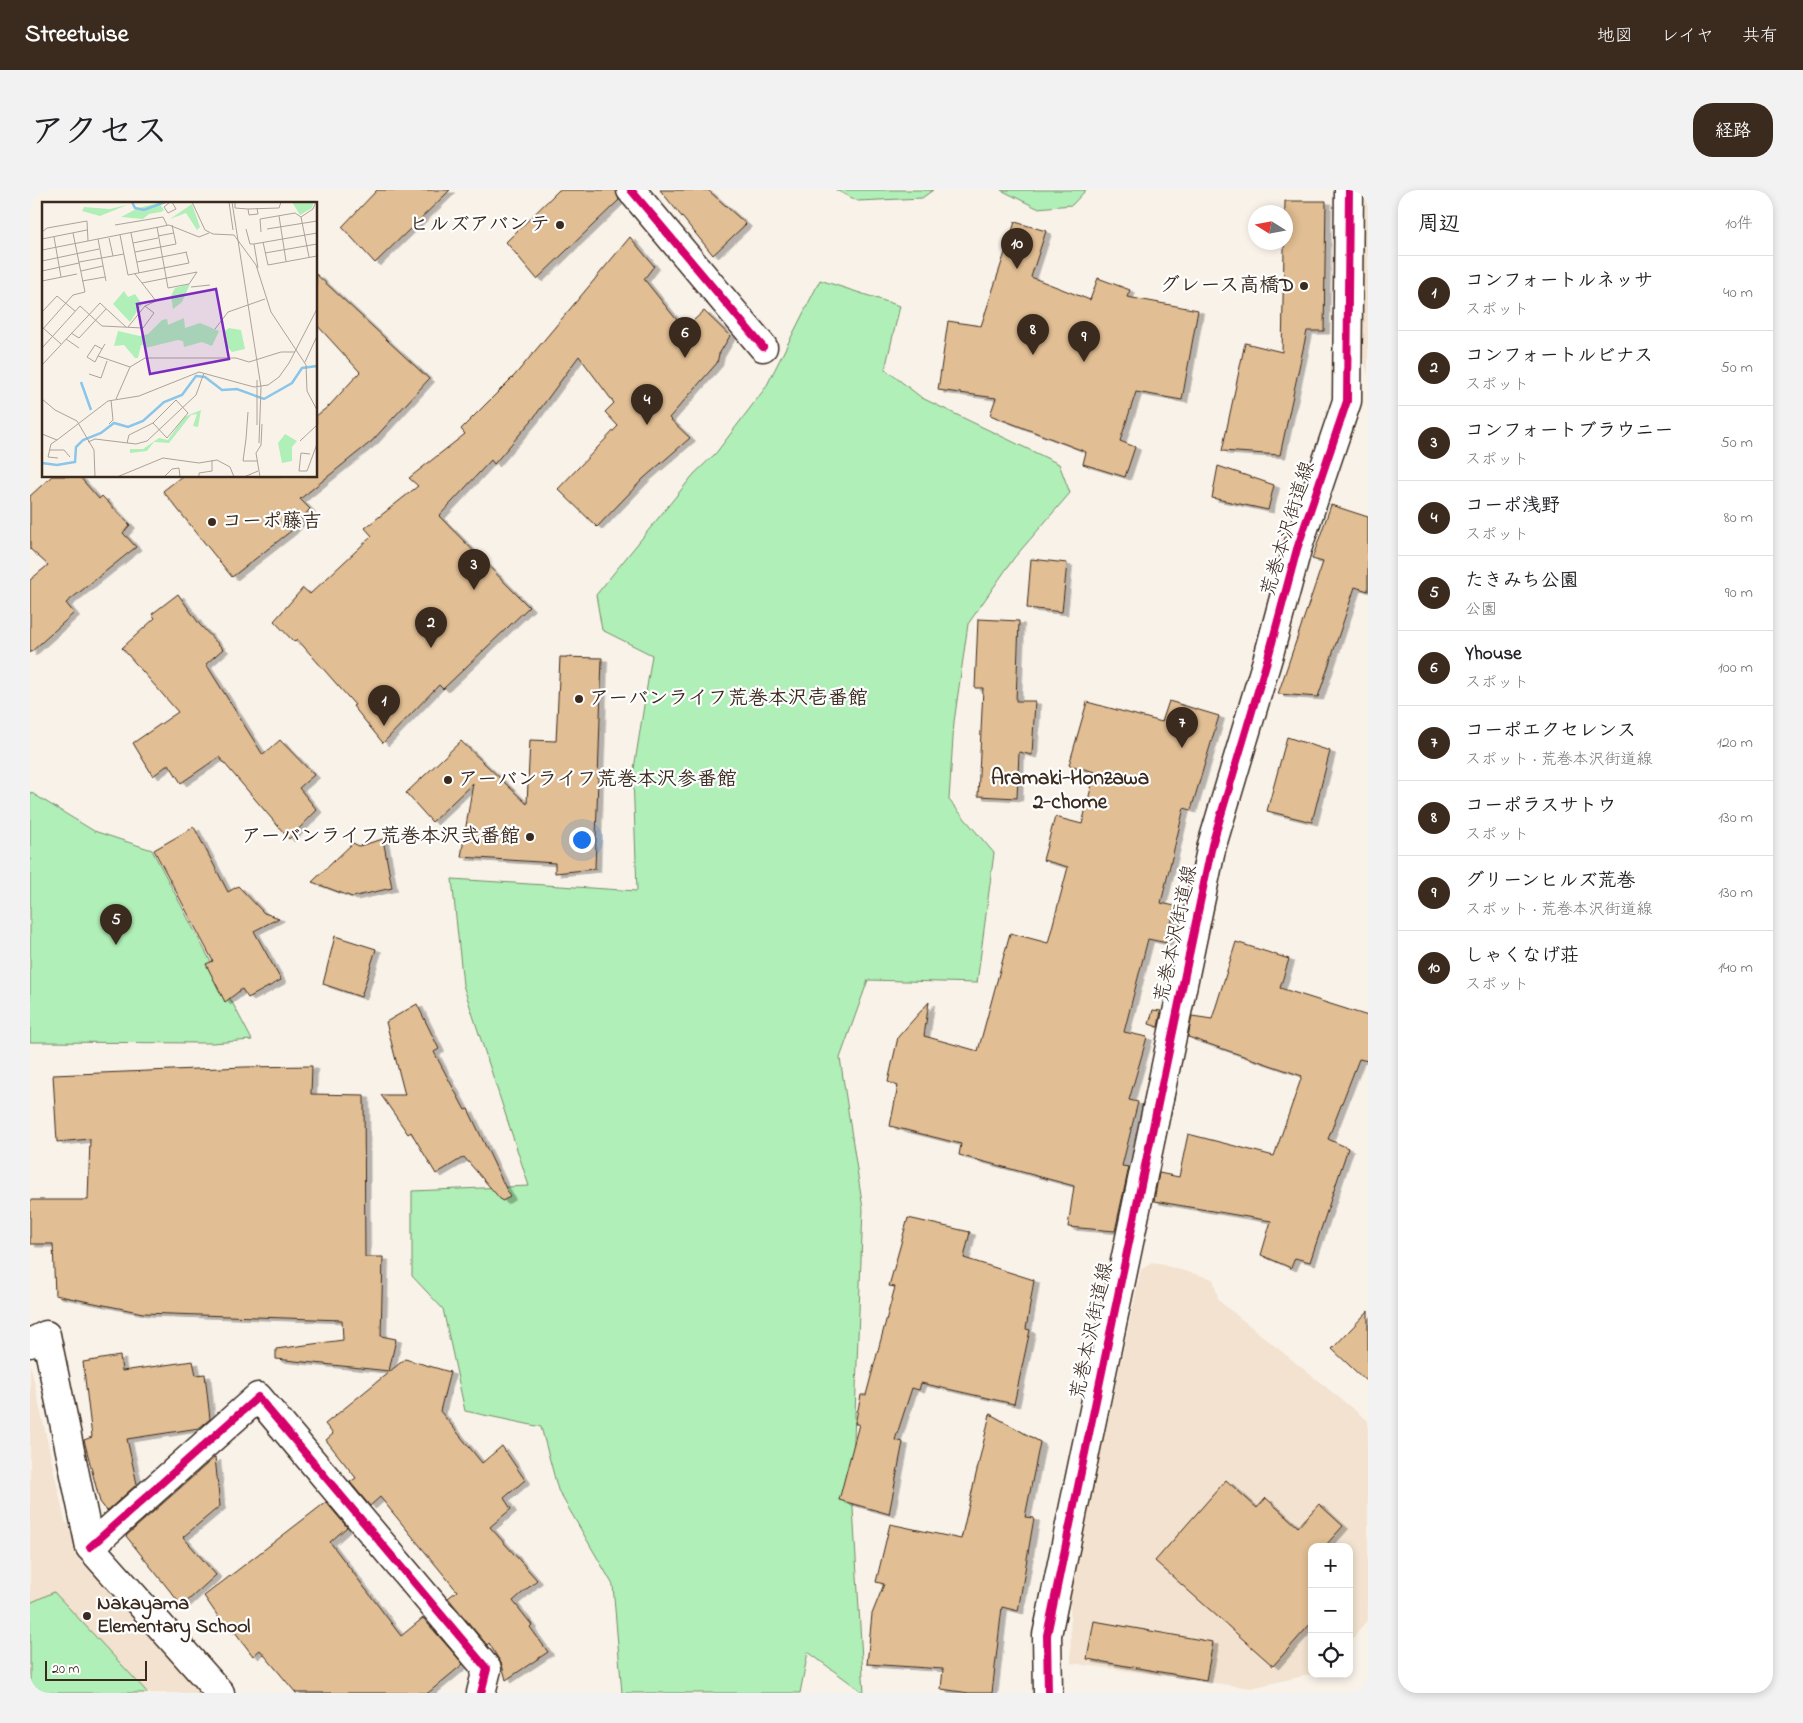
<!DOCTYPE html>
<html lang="ja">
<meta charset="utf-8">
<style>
body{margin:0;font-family:"Indie Flower","Klee One",sans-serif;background:#f2f2f2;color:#202124}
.controls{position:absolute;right:15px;bottom:15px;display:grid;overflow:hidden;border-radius:10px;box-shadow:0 2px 8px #0003}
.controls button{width:45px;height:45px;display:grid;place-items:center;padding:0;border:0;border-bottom:1px solid #e0e0e0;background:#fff;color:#202124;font:25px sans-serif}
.compass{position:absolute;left:1218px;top:15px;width:45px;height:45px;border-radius:50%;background:#fff;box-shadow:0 2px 8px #0003;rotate:281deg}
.scale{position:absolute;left:15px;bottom:12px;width:102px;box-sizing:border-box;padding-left:5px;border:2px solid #3b2a1e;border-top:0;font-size:14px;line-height:18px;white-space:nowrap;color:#3b2a1e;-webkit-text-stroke:4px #fff;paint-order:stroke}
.you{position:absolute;left:551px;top:649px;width:18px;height:18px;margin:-12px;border:4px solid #fff;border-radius:50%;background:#1a73e8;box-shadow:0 0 0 8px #1a73e833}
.badge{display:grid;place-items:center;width:32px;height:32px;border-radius:50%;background:#3b2a1e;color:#fff;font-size:16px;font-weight:700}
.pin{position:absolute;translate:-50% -41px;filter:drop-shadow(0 1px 2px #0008)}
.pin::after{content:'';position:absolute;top:26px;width:18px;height:15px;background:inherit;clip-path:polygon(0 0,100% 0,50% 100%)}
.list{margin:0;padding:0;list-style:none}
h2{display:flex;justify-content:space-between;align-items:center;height:65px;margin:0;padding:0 20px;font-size:21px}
h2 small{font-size:16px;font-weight:400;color:#757577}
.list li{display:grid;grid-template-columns:32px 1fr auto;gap:15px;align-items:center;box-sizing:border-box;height:75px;padding:0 20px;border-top:1px solid #e0e0e0}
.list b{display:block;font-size:19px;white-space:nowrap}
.list p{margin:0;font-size:16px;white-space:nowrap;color:#757577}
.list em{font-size:16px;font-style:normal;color:#757577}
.icon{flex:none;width:28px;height:28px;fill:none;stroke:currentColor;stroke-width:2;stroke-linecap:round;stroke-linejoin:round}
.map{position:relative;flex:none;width:1338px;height:1503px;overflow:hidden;border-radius:20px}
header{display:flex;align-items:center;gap:30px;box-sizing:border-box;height:70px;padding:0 25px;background:#3b2a1e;color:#fff}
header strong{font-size:24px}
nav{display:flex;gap:28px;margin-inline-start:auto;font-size:18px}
.intro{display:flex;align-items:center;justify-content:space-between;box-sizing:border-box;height:120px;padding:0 30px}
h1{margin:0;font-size:35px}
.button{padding:12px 22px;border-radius:20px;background:#3b2a1e;color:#fff;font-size:18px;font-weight:700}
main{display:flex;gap:30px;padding:0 30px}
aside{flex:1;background:#fff;border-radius:20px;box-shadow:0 2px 8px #0003}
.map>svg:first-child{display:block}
.built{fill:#f2e2cf}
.green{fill:#b0efb7;stroke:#768c6a}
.building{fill:#e1be93;stroke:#3b2a1e;filter:url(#shadow)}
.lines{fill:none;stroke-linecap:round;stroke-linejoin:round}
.minor-casing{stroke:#3b2a1e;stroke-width:31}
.minor{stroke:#fff;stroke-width:28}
.cycleway-casing{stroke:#fff;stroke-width:11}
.cycleway{stroke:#d6006c;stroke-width:8}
.poi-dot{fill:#3b2a1e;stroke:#fff;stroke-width:2}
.labels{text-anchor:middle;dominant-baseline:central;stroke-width:4.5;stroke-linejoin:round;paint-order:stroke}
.poi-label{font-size:20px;font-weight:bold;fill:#3b2a1e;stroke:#fff;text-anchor:start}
.street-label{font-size:20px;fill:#3b2a1e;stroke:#fff}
.neighbourhood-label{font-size:21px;font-weight:bold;fill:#3b2a1e;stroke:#fff}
.inset-river{fill:none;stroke:#8ac5ea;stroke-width:2.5}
.inset-road{fill:none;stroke:#ada298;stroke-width:1}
.view{fill:#7b2cbf;fill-opacity:0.15;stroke:#7b2cbf;stroke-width:2.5}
.inset-edge{fill:none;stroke:#3b2a1e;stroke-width:2.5}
</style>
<header>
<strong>Streetwise</strong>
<nav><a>地図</a><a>レイヤ</a><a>共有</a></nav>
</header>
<div class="intro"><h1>アクセス</h1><a class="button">経路</a></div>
<main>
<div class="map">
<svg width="1338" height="1503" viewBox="0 0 1338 1503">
<defs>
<filter id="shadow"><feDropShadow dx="5.5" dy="3" stdDeviation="0" flood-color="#0004"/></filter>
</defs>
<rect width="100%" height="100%" fill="#f9f2e9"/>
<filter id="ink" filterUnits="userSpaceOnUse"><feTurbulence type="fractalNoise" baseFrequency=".02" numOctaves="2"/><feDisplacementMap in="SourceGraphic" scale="10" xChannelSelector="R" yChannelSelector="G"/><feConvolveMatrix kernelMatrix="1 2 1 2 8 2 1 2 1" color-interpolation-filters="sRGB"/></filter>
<g filter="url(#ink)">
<g class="built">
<path d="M1336 0H1338V186L1331 158Z"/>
<path d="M1122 1072 1183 1089 1189 1111 1338 1231V1429L1319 1453V1357H1282V1484L1221 1498 1041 1473 1040 1404 1111 1080Z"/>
<path d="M0 1173 35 1331 179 1503H0Z"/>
</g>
<g class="green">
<path d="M806 0H903L892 8 828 11Z"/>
<path d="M971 0H1056L1042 15 1007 18Z"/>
<path d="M790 90 870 116 855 179 892 208 1029 274 1040 303 984 368 938 434 924 532 919 610 964 663 947 793 838 790 810 868 833 1019 822 1301 834 1503 778 1462 770 1503H592L583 1395 528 1300 511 1237 435 1221 413 1119 382 1086V1001L499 996 433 795 422 689 607 701 603 585 622 465 572 440 566 405 664 284 686 263 736 197Z"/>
<path d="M0 602 64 641 122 660 222 850 182 853 0 852Z"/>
<path d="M24 1402 118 1503H0V1413Z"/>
</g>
<g class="building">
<path d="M347 0H420L345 73 312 37Z"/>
<path d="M529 0H586L589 10 507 89 476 52Z"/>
<path d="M630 0H678L716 34 683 65Z"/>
<path d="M1255 11H1296L1294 141H1277L1250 265 1192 261 1215 153 1252 162Z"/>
<path d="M985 32 1016 41 1001 87 1060 110 1068 88 1100 100 1097 107 1168 120 1152 210 1106 202 1090 251 1105 257 1095 287 1053 274 1056 262 960 225 966 208 908 200 918 131 951 136Z"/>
<path d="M600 47 624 76 614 89 654 139 674 121 700 146 689 164 687 173 639 228 660 248 614 288 567 337 528 299 588 236 575 222 584 213 549 166 502 230 464 274 461 270 409 326 499 417 413 499 409 495 353 553 323 516 325 515 267 449 264 452 244 431 273 398 280 404 342 346 335 338 388 296 379 288 435 244 431 239 485 185Z"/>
<path d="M286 84 399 189 342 251 270 309 280 319 261 341 202 387 133 301 152 286H286V226L299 216 330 182 286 134Z"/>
<path d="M1188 276 1244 295 1238 320 1182 308Z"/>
<path d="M22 286H49L69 309 72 306 100 335 93 343 106 357 36 413 44 423 0 463V390L18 375 0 359V306Z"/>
<path d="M1301 315 1338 327V401L1325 397 1288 507 1248 504 1293 372 1282 369Z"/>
<path d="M1001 369 1037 373 1032 422 997 418Z"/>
<path d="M148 404 170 435 193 459 176 474 233 565 250 550 284 585 269 598 287 620 259 649 189 567 151 593 139 574 123 586 103 553 148 522 92 458 125 428 122 424Z"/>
<path d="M948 429 989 431 986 511H1005L1002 565 989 562 987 608 948 606 953 498H945Z"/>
<path d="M530 467 572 468 565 679 525 683V673L431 667 443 593 402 632 376 603 431 551 497 614 500 550 526 551Z"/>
<path d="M1139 511 1189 526 1161 620 1154 618 1131 713 1145 716 1137 753 1118 749 1094 842 1117 847 1099 910 1108 912 1092 976 1099 977 1085 1041 1038 1037 1044 996 929 965 931 954 860 936 868 896 858 892 868 847 899 812 894 846 948 861 980 743 1018 753 1038 677 1013 670 1025 627 1052 634 1065 582 1039 575 1057 512 1132 532Z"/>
<path d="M1257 547 1300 561 1282 632 1237 621Z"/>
<path d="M164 637 198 702 208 696 234 723 249 728 224 741 251 790 218 808 212 799 195 812 176 774 183 771 124 660Z"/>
<path d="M353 649 362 698 322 707 282 692 323 653 329 656Z"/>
<path d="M305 746 346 759 331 807 293 794Z"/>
<path d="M1206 752 1259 769 1250 798 1338 826V871L1329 869 1298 949 1318 958 1280 1072 1265 1068 1261 1078 1231 1065 1241 1031 1124 1011 1129 983 1149 987 1158 944 1244 966 1272 886 1158 847 1162 826 1182 829Z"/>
<path d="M387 814 409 859 404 862 435 920 438 919 480 1007 472 1011 434 967 406 984 381 942 378 944 351 905H375L356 832Z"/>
<path d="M1123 820 1131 821 1128 837 1119 834Z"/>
<path d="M282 876 281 904 334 905 335 1067H353L351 1146 366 1149 359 1181 246 1169V1159L313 1150 312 1130 113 1123 25 1105 23 1054H0V1010H58L60 949 27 952 23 885 214 877Z"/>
<path d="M878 1028 940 1042 934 1068 1004 1090 996 1139 1000 1140 984 1214 891 1193 889 1200 882 1198 865 1250 873 1252 859 1324 809 1310 829 1234H825L831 1205H836L865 1097 859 1096Z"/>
<path d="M1338 1121V1193L1302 1159Z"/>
<path d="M90 1166 92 1181 163 1171 166 1185 175 1184 180 1229 169 1238 97 1249 107 1294 77 1321 70 1312 54 1250 62 1247 53 1172Z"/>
<path d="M375 1169 420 1182 410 1221 452 1273 472 1256 495 1290 474 1308 481 1319 460 1337 507 1390 483 1411 502 1435 500 1437 518 1462 476 1490 472 1475 459 1453 457 1455 418 1408 427 1401 350 1307 340 1316 320 1292 326 1288 296 1250 303 1244 295 1234Z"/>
<path d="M960 1224 1010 1252 995 1327 1004 1328 988 1421 972 1417 962 1503H939L911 1499 913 1479 837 1474 842 1424 854 1394 846 1392 860 1334 931 1349Z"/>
<path d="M185 1267 190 1316 153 1347 186 1385 152 1416 96 1346Z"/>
<path d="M1196 1290 1227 1318 1236 1308 1268 1337 1289 1314 1313 1336 1296 1355 1298 1357H1282V1432L1243 1476 1125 1371Z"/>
<path d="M296 1312 317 1337 300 1352 371 1446 393 1428 433 1474 398 1503H266L230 1460 223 1466 202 1438 198 1441 174 1406Z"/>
<path d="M1064 1431 1183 1452 1176 1490 1057 1469Z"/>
</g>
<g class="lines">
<g class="minor-casing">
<g id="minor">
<path d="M601 0 733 157"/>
<path d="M0 1153 16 1145 60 1357 190 1503"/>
<path d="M60 1357 228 1207 457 1479 451 1503"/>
<path d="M1018 1503 1017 1445 1182 655 1239 464 1267 359 1317 211 1319 0"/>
</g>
</g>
<use href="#minor" class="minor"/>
<g class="cycleway-casing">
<g id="cycleway">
<path d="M601 0 733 157"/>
<path d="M60 1357 228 1207 457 1479 451 1503"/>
<path d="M1018 1503 1017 1445 1182 655 1239 464 1267 359 1317 211 1319 0"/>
</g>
</g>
<use href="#cycleway" class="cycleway"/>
</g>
</g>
<g class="poi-dot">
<circle cx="530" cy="35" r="5"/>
<circle cx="1274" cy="96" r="5"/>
<circle cx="182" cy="332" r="5"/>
<circle cx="549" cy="509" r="5"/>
<circle cx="418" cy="590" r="5"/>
<circle cx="500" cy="647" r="5"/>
<circle cx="57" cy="1426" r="5"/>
</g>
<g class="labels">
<g class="poi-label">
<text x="520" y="35" text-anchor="end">ヒルズアバンテ</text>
<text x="1264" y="96" text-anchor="end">グレース高橋D</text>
<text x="192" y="332">コーポ藤吉</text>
<text x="559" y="509">アーバンライフ荒巻本沢壱番館</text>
<text x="428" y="590">アーバンライフ荒巻本沢参番館</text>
<text x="490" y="647" text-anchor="end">アーバンライフ荒巻本沢弐番館</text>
<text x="67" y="1414">Nakayama<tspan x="67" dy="23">Elementary School</tspan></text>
</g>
<g class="street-label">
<text transform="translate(1259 339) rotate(-73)">荒巻本沢街道線</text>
<text transform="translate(1147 744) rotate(-78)">荒巻本沢街道線</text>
<text transform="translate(1063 1141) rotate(-78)">荒巻本沢街道線</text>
</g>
<g class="neighbourhood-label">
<text x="1040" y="589">Aramaki-Honzawa<tspan x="1040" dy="24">2-chome</tspan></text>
</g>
</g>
<g transform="translate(12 12)">
<rect width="275" height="275" fill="#f9f2e9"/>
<path d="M250 0H272L270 6 258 13ZM117 1 122 8 119 10 107 12 101 17 79 15 96 6ZM150 2 158 25 155 28 144 11 128 17ZM85 3 58 14 40 9 42 5 68 7ZM148 82 140 100 131 107 129 94 133 86ZM82 89 86 95 93 92 100 102 88 120 71 102ZM142 116 143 126 158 121 177 129 170 144 160 140 142 145 141 139 136 138 103 146 104 143H99L96 156H93L82 143 72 144 76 129 98 134 106 132 120 118 125 117 126 123ZM187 126 199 128 203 147 190 150 183 142 181 130ZM159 208 156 225 151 224 155 212 149 213 127 241 112 240 105 249 88 251V247H101L117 236 126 238 142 215ZM243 232 255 239 250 245V259L240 261 236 241Z" fill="#b0efb7"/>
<path class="inset-river" d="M90 0 93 6 102 8 123 0M39 180 49 208M0 261 15 263 33 260 34 245 41 238 59 231 72 221 86 225 101 219 122 200 140 193 154 174 163 175 180 188 195 187 222 197 250 181 260 166 275 164"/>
<path class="inset-road" d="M128 0 122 5 126 11 134 7 130 0M150 0 163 28 171 32 192 33 214 63 229 110 264 163 265 189 275 208M187 0 191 28M190 0 219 185 217 241M193 0V6L206 7 237 6 239 0M206 7 207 13 216 12 215 6M237 14 244 59M259 15 267 55M259 15 271 7 274 0M73 23 121 15 125 23M115 25 126 86 147 82 155 70M204 27 208 42H212M225 27 275 19M0 30 5 26 45 19 46 39M219 30 218 17 253 11 259 15M89 31 97 71M78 33 86 73 147 61 144 50M116 34 132 31M12 35 19 75M67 36 71 54M0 37 45 28M221 40 226 63 275 54M91 41 116 36M0 48 56 37M93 50 134 42 130 23M223 51 275 42M0 59 57 47M37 60 82 52M95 60 145 50M216 66 212 42 275 31M0 69 37 61M39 69 61 64M0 79 35 72M40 79 63 75M64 79 56 37 127 23 157 35 167 31M100 81 155 70M149 85 168 83M0 110 15 94 33 109M0 125 19 142M86 125 103 104 114 99 93 72M173 127 186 110 223 97M0 128 31 93 43 90 31 31M29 131 37 136 64 107M24 137 37 146M0 146 38 104 60 124 101 126 112 111 103 104M60 147 53 143 45 155 53 160 56 154 60 147 63 142M56 154 88 165M263 160 275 134M0 163 58 101 84 125M47 172 59 176 65 159M215 178V223M0 197 13 208 35 219 52 248 53 275M74 197 88 165 103 156H194L207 160 239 150H253M67 222 71 218 69 198M0 232 15 238 66 199 97 194 157 170 212 185 226 183 237 175 247 161 275 107M204 237 201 259H215M204 237 206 210M15 238 9 242 6 255 16 256M258 239 275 223M46 240 53 237 94 242 105 239 154 193 162 171M85 241 87 233 111 221 125 236 146 211 134 198 111 221M7 248H22L28 255M214 251 218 275M214 251 219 243 220 222M268 252 259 251 257 269H265L275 242M75 275 121 256 157 261 175 258 188 265 192 275M122 275 130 267 137 266 138 275M157 275V271L170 269V258M202 275 216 269"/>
<path class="view" d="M174 87 187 157 108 172 95 102Z"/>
<rect width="275" height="275" class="inset-edge"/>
</g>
</svg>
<div class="controls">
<button>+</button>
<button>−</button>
<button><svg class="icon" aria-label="locate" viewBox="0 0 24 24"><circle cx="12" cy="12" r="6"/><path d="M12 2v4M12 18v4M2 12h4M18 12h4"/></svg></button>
</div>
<svg class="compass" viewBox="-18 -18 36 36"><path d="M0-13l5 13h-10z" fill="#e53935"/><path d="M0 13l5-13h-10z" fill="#757577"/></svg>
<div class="scale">20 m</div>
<div class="you"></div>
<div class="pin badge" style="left:354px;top:536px">1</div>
<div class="pin badge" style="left:401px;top:458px">2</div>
<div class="pin badge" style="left:444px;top:400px">3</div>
<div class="pin badge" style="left:617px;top:235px">4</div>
<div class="pin badge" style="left:86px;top:755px">5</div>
<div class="pin badge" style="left:655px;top:168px">6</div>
<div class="pin badge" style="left:1152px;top:558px">7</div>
<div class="pin badge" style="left:1003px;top:165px">8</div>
<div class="pin badge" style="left:1054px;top:172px">9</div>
<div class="pin badge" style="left:987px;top:79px">10</div>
</div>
<aside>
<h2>周辺<small>10件</small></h2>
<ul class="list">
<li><span class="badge">1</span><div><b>コンフォートルネッサ</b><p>スポット</p></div><em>40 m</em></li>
<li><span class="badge">2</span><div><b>コンフォートルビナス</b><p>スポット</p></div><em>50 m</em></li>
<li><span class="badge">3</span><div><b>コンフォートブラウニー</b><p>スポット</p></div><em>50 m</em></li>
<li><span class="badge">4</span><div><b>コーポ浅野</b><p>スポット</p></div><em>80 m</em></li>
<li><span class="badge">5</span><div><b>たきみち公園</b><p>公園</p></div><em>90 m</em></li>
<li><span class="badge">6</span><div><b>Yhouse</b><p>スポット</p></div><em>100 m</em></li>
<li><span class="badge">7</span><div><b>コーポエクセレンス</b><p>スポット · 荒巻本沢街道線</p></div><em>120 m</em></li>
<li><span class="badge">8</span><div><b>コーポラスサトウ</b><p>スポット</p></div><em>130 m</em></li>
<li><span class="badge">9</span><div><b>グリーンヒルズ荒巻</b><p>スポット · 荒巻本沢街道線</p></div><em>130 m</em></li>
<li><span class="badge">10</span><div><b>しゃくなげ荘</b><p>スポット</p></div><em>140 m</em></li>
</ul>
</aside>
</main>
